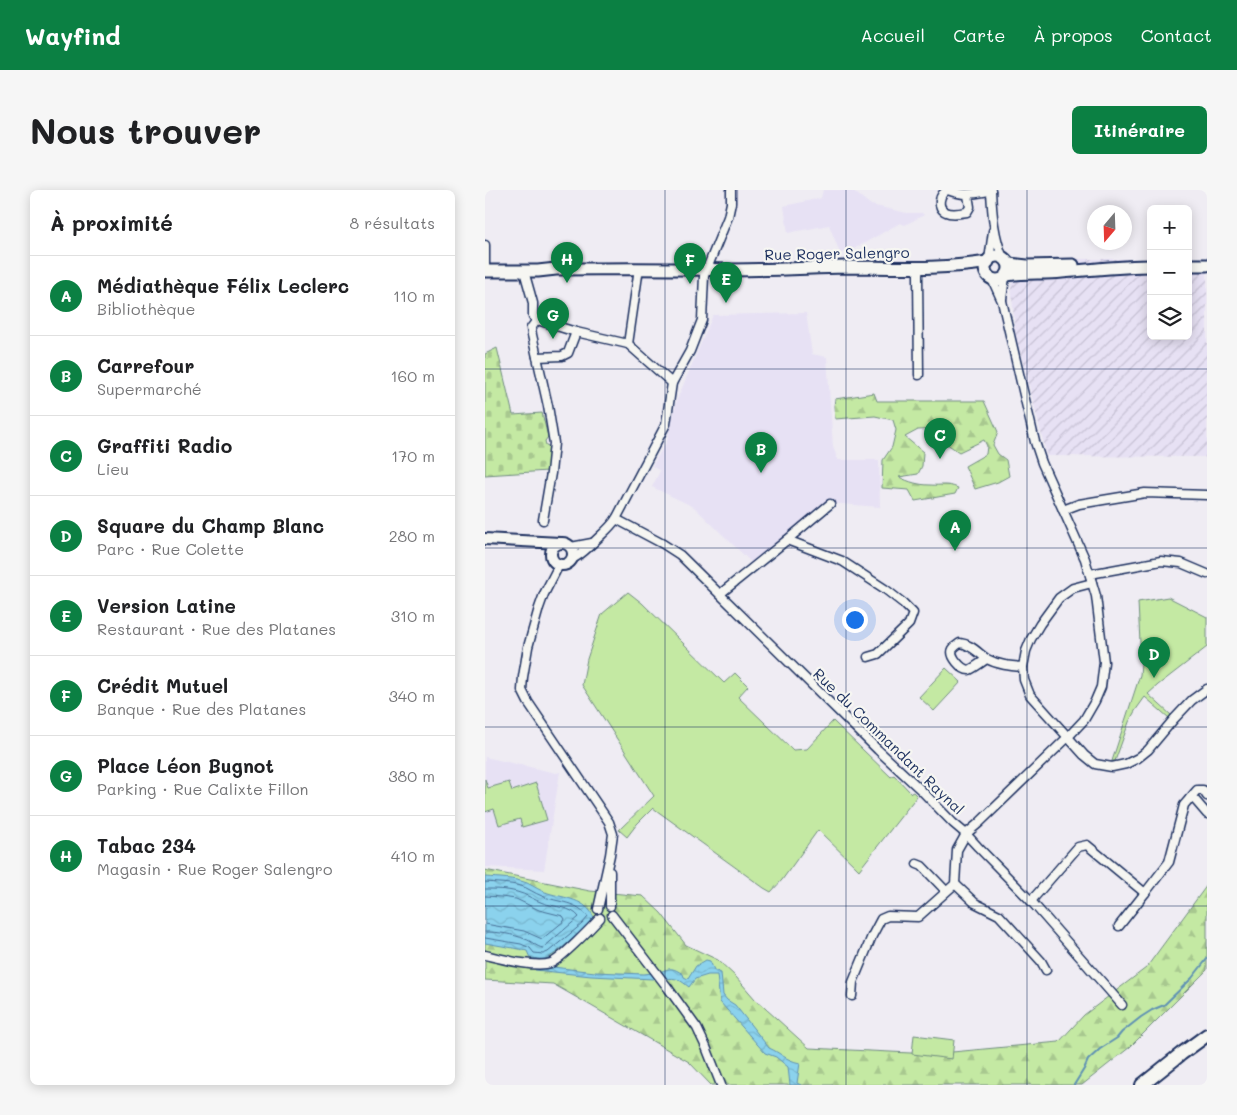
<!DOCTYPE html>
<html lang="fr">
<meta charset="utf-8">
<style>
body{margin:0;font-family:Mali,sans-serif;background:#f6f6f6;color:#202124}
.controls{position:absolute;right:15px;top:15px;display:grid;overflow:hidden;border-radius:8px;box-shadow:0 2px 12px #0003}
.controls button{width:45px;height:45px;display:grid;place-items:center;padding:0;border:0;border-bottom:1px solid #e0e0e0;background:#fff;color:#202124;font:25px sans-serif}
.compass{position:absolute;left:602px;top:15px;width:45px;height:45px;border-radius:50%;background:#fff;box-shadow:0 2px 12px #0003;rotate:199deg}
.you{position:absolute;left:369px;top:429px;width:18px;height:18px;margin:-12px;border:4px solid #fff;border-radius:50%;background:#1a73e8;box-shadow:0 0 0 8px #1a73e833}
.badge{display:grid;place-items:center;width:32px;height:32px;border-radius:50%;background:#0b8043;color:#fff;font-size:16px;font-weight:700}
.pin{position:absolute;translate:-50% -41px;filter:drop-shadow(0 1px 2px #0008)}
.pin::after{content:'';position:absolute;top:26px;width:18px;height:15px;background:inherit;clip-path:polygon(0 0,100% 0,50% 100%)}
.list{margin:0;padding:0;list-style:none}
h2{display:flex;justify-content:space-between;align-items:center;height:65px;margin:0;padding:0 20px;font-size:21px}
h2 small{font-size:16px;font-weight:400;color:#757577}
.list li{display:grid;grid-template-columns:32px 1fr auto;gap:15px;align-items:center;box-sizing:border-box;height:80px;padding:0 20px;border-top:1px solid #e0e0e0}
.list b{display:block;font-size:19px;white-space:nowrap}
.list p{margin:0;font-size:16px;white-space:nowrap;color:#757577}
.list em{font-size:16px;font-style:normal;color:#757577}
.icon{flex:none;width:28px;height:28px;fill:none;stroke:currentColor;stroke-width:2;stroke-linecap:round;stroke-linejoin:round}
.map{position:relative;flex:none;width:722px;height:895px;overflow:hidden;border-radius:8px}
header{display:flex;align-items:center;gap:30px;box-sizing:border-box;height:70px;padding:0 25px;background:#0b8043;color:#fff}
header strong{font-size:24px}
nav{display:flex;gap:28px;margin-inline-start:auto;font-size:18px}
.intro{display:flex;align-items:center;justify-content:space-between;box-sizing:border-box;height:120px;padding:0 30px}
h1{margin:0;font-size:35px}
.button{padding:12px 22px;border-radius:8px;background:#0b8043;color:#fff;font-size:18px;font-weight:700}
main{display:flex;gap:30px;padding:0 30px}
aside{flex:1;background:#fff;border-radius:8px;box-shadow:0 2px 12px #0003}
.map>svg:first-child{display:block}
.built{fill:#e7e1f4}
.industrial{fill:url(#industrial-furrows)}
.forest{fill:url(#forest-firs);stroke:#708c80}
.cemetery{fill:url(#cemetery-stones);stroke:#708c80}
.park{fill:#c4e9a3;stroke:#708c80}
.water{fill:url(#water-waves);stroke:#5e91b4}
.lines{fill:none;stroke-linecap:round;stroke-linejoin:round}
.shore{stroke:#487097;stroke-width:1}
.stream{stroke:#5e91b4;stroke-width:2}
.minor-casing{stroke:#1b2f5e;stroke-width:11}
.tertiary-casing{stroke:#1b2f5e;stroke-width:14}
.secondary-casing{stroke:#1b2f5e;stroke-width:15}
.primary-casing{stroke:#1b2f5e;stroke-width:16}
.minor{stroke:#f6f6f2;stroke-width:8}
.tertiary{stroke:#f6f6f2;stroke-width:10}
.secondary{stroke:#f6f6f2;stroke-width:11}
.primary{stroke:#f6f6f2;stroke-width:12}
.grid{fill:none;stroke:#1b2f5e;stroke-width:1;stroke-opacity:0.55}
.labels{text-anchor:middle;dominant-baseline:central;stroke-width:4.5;stroke-linejoin:round;paint-order:stroke}
.street-label{font-size:15px;fill:#1b2f5e;stroke:#f6f6f2}
</style>
<header>
<strong>Wayfind</strong>
<nav><a>Accueil</a><a>Carte</a><a>À propos</a><a>Contact</a></nav>
</header>
<div class="intro"><h1>Nous trouver</h1><a class="button">Itinéraire</a></div>
<main>
<aside>
<h2>À proximité<small>8 résultats</small></h2>
<ul class="list">
<li><span class="badge">A</span><div><b>Médiathèque Félix Leclerc</b><p>Bibliothèque</p></div><em>110 m</em></li>
<li><span class="badge">B</span><div><b>Carrefour</b><p>Supermarché</p></div><em>160 m</em></li>
<li><span class="badge">C</span><div><b>Graffiti Radio</b><p>Lieu</p></div><em>170 m</em></li>
<li><span class="badge">D</span><div><b>Square du Champ Blanc</b><p>Parc · Rue Colette</p></div><em>280 m</em></li>
<li><span class="badge">E</span><div><b>Version Latine</b><p>Restaurant · Rue des Platanes</p></div><em>310 m</em></li>
<li><span class="badge">F</span><div><b>Crédit Mutuel</b><p>Banque · Rue des Platanes</p></div><em>340 m</em></li>
<li><span class="badge">G</span><div><b>Place Léon Bugnot</b><p>Parking · Rue Calixte Fillon</p></div><em>380 m</em></li>
<li><span class="badge">H</span><div><b>Tabac 234</b><p>Magasin · Rue Roger Salengro</p></div><em>410 m</em></li>
</ul>
</aside>
<div class="map">
<svg width="722" height="895" viewBox="0 0 722 895">
<defs>
<pattern id="industrial-furrows" width="10" height="10" patternUnits="userSpaceOnUse" patternTransform="scale(1.25)"><rect width="10" height="10" fill="#e7e1f4"/><path d="M-1 1l2-2M0 10L10 0M9 11l2-2" fill="none" stroke="#c6c1d4"/></pattern>
<pattern id="forest-firs" width="22" height="20" patternUnits="userSpaceOnUse" patternTransform="scale(1.25)"><rect width="22" height="20" fill="#c4e9a3"/><path d="M5 1l3.5 6h-7zM16 11l3.5 6h-7z" fill="#a8c88f"/></pattern>
<pattern id="cemetery-stones" width="16" height="16" patternUnits="userSpaceOnUse" patternTransform="scale(1.25)"><rect width="16" height="16" fill="#c4e9a3"/><path d="M2 7V4a2 2 0 0 1 4 0v3zM10 15v-3a2 2 0 0 1 4 0v3z" fill="#a8c88f"/></pattern>
<pattern id="water-waves" width="16" height="10" patternUnits="userSpaceOnUse" patternTransform="scale(1.25)"><rect width="16" height="10" fill="#8bd2ed"/><path d="M0 5q4-4 8 0t8 0" fill="none" stroke="#77b5ce"/></pattern>
</defs>
<rect width="100%" height="100%" fill="#efecf3"/>
<filter id="ink" filterUnits="userSpaceOnUse"><feTurbulence type="fractalNoise" baseFrequency=".02" numOctaves="2"/><feDisplacementMap in="SourceGraphic" scale="10" xChannelSelector="R" yChannelSelector="G"/><feConvolveMatrix kernelMatrix="1 2 1 2 8 2 1 2 1" color-interpolation-filters="sRGB"/></filter>
<g filter="url(#ink)">
<g class="built">
<path d="M338 0H367L386 15 422 23H437L439 25 420 35 415 33 367 60 355 63 344 35 303 43 299 16 336 8Z"/>
<path d="M321 123 327 164 342 167 348 257 353 270H394L395 317 343 313 268 374 209 317 167 297 175 281 167 276 182 251 191 212 228 125Z"/>
<path d="M0 567 71 583 75 582 59 680 0 677Z"/>
</g>
<path class="industrial" d="M534 69H653L666 73V146H703V81L722 80V268L719 267 562 266 530 141 526 95Z"/>
<g class="forest">
<path d="M389 203 392 211H499L513 242 508 255 513 264 521 270 524 286 513 292 490 299 480 276 501 264 502 256 499 250 474 262 462 254 459 245 455 239 433 240 420 247 438 262 437 276 433 284 414 287C424 292 434 295 445 295 457 296 461 293 473 298L470 304 430 311 424 300 397 298 398 270 407 257 411 240 408 230 390 226 350 229 349 216 350 209Z"/>
<path d="M0 680 105 701 158 706 176 723 201 755 233 770 251 787 270 809 324 858 446 864 574 852 599 825 661 778 722 695V780L645 857 597 895H226L204 872 68 794 0 790Z"/>
</g>
<path class="cemetery" d="M12 158 28 225 57 223 63 247 60 251 61 255 65 257 63 281 0 285V164Z"/>
<g class="park">
<path d="M143 402 157 413 239 493 250 483 263 496 253 507 308 560 322 559 348 531 406 587 409 585 426 603 428 602 432 606 374 680 333 640 297 690 286 702 279 698 168 618 152 634 142 647 134 640 169 606 97 495 102 469 117 424Z"/>
<path d="M683 407 722 427V457L673 495 663 504 686 525 684 528 660 507 650 521 644 532 630 571H627L655 485 656 473 653 412Z"/>
<path d="M461 478 476 492 449 521 434 507Z"/>
<path d="M0 589 3 598 24 592 27 601 51 593 62 630 37 637 35 629 14 635 9 619 0 622Z"/>
<path d="M429 845 469 850 467 869 427 864Z"/>
</g>
<g class="water">
<path d="M0 687C14 688 29 688 42 693 49 696 55 701 63 703 79 708 102 709 109 728 104 735 69 767 60 769 56 770 49 768 45 768L42 761 34 759 0 753Z"/>
<path d="M221 770 225 771 229 780 236 783 238 805 242 810 250 815 284 858C296 863 300 870 315 873L312 893 316 895H305L303 877 291 867 280 863 235 812 232 785H223L210 789 204 797C195 790 192 787 180 789L175 782C186 777 188 778 198 784L199 787 203 789 211 776Z"/>
<path d="M68 777 110 782 159 784 167 783 171 787 168 789 106 786 50 780V778Z"/>
</g>
<g class="lines">
<g class="shore">
<path d="M0 692C12 693 24 693 36 696 43 698 49 703 57 706 74 713 92 711 103 727L97 734 63 762 58 764 49 763 45 758 36 754 0 748"/>
<path d="M0 699C11 699 21 699 32 702 41 704 49 710 58 713 69 717 87 717 94 727L58 758C51 757 47 751 40 749 28 744 13 742 0 742"/>
<path d="M0 706 16 707 31 709 54 720 78 726 80 729 79 731 57 749 39 741 0 734"/>
</g>
<path class="stream" d="M589 895 599 879 603 870 615 859 632 848 637 842 656 827 667 820 679 815 707 788 722 769"/>
<g class="minor-casing">
<g id="minor">
<path d="M506 0C507 24 509 46 518 68"/>
<path d="M483 5 485 17 482 22C476 23 467 25 461 22 451 18 454 3 463 0 481 7 488 3 506 1"/>
<path d="M0 55V81"/>
<path d="M504 70 508 41"/>
<path d="M39 81 48 113V126L52 130 91 142 143 154 187 193"/>
<path d="M517 109 520 87"/>
<path d="M52 130 46 138 47 145 63 216 69 253 66 283 58 330"/>
<path d="M143 154 154 78"/>
<path d="M52 167 77 166 83 163 91 142"/>
<path d="M434 185 433 85 434 77"/>
<path d="M578 320 594 314 660 303 722 305"/>
<path d="M131 329 178 354 195 365 393 560 436 600 468 633 481 644 493 657 546 711 637 815"/>
<path d="M302 350 345 314"/>
<path d="M86 357 107 353"/>
<path d="M87 369C98 364 101 359 109 352 117 344 125 338 131 329L181 234 187 193 205 161 217 130 219 86 243 27 246 13V0"/>
<path d="M74 375 59 404 54 418 43 457 38 487 37 500 43 512 124 632 128 644 125 665 113 719"/>
<path d="M605 384 676 371 696 373 722 384"/>
<path d="M607 393 588 398 574 408 555 434 546 449 541 461 538 477 539 490 545 505 599 565 610 574 627 577 641 574 653 568 663 560 689 529 707 510 722 499"/>
<path d="M235 404 302 350 357 371 400 399 418 413 428 423 424 434 393 464 383 467"/>
<path d="M502 469C498 471 488 479 484 480 477 480 464 466 468 459 470 456 472 455 475 453 486 454 493 463 502 469 513 475 525 476 538 477"/>
<path d="M705 608 710 610 722 624"/>
<path d="M432 674 437 676 461 701"/>
<path d="M470 694 490 713 514 725 556 771 561 780"/>
<path d="M546 711 593 657 602 655 660 703 684 672 699 615 712 600H718L722 606"/>
<path d="M125 716V682"/>
<path d="M127 725 183 798 212 838 221 857 236 895"/>
<path d="M634 736 660 703"/>
<path d="M0 765C17 769 50 778 66 773 75 770 108 736 115 728"/>
<path d="M367 806 368 792 387 746 396 729 403 726 433 727 470 694 472 660 481 644 494 633 583 547 599 530 610 511 616 497 619 472 611 406 600 369 557 273 550 252 517 111 507 89"/>
</g>
</g>
<g class="tertiary-casing">
<g id="tertiary">
<path d="M0 349 75 353"/>
<circle cx="77" cy="364" r="11"/>
</g>
</g>
<g class="secondary-casing">
<g id="secondary">
<circle cx="512" cy="78" r="12"/>
<path d="M524 74 542 76 588 75"/>
<path d="M703 75H722"/>
<path d="M0 81H53L71 79C129 79 187 78 245 80 283 80 321 78 359 77 406 77 455 80 503 72"/>
<path d="M522 85C540 82 558 84 577 82 606 80 636 76 666 76"/>
</g>
</g>
<g class="primary-casing">
<path id="primary" d="M657 895 696 864 722 845"/>
</g>
<use href="#minor" class="minor"/>
<use href="#tertiary" class="tertiary"/>
<use href="#secondary" class="secondary"/>
<use href="#primary" class="primary"/>
</g>
</g>
<path class="grid" d="M180 0V895M361 0V895M542 0V895M0 179H722M0 358H722M0 537H722M0 716H722"/>
<g class="labels">
<g class="street-label">
<text transform="translate(352 63) rotate(-1)">Rue Roger Salengro</text>
<text transform="translate(404 551) rotate(44)">Rue du Commandant Raynal</text>
</g>
</g>
</svg>
<div class="controls">
<button>+</button>
<button>−</button>
<button><svg class="icon" aria-label="layers" viewBox="0 0 24 24"><path d="M12 4l9 5-9 5-9-5zM3 14l9 5 9-5"/></svg></button>
</div>
<svg class="compass" viewBox="-18 -18 36 36"><path d="M0-13l5 13h-10z" fill="#e53935"/><path d="M0 13l5-13h-10z" fill="#757577"/></svg>
<div class="you"></div>
<div class="pin badge" style="left:470px;top:361px">A</div>
<div class="pin badge" style="left:276px;top:283px">B</div>
<div class="pin badge" style="left:455px;top:269px">C</div>
<div class="pin badge" style="left:669px;top:488px">D</div>
<div class="pin badge" style="left:241px;top:113px">E</div>
<div class="pin badge" style="left:205px;top:94px">F</div>
<div class="pin badge" style="left:68px;top:149px">G</div>
<div class="pin badge" style="left:82px;top:93px">H</div>
</div>
</main>
